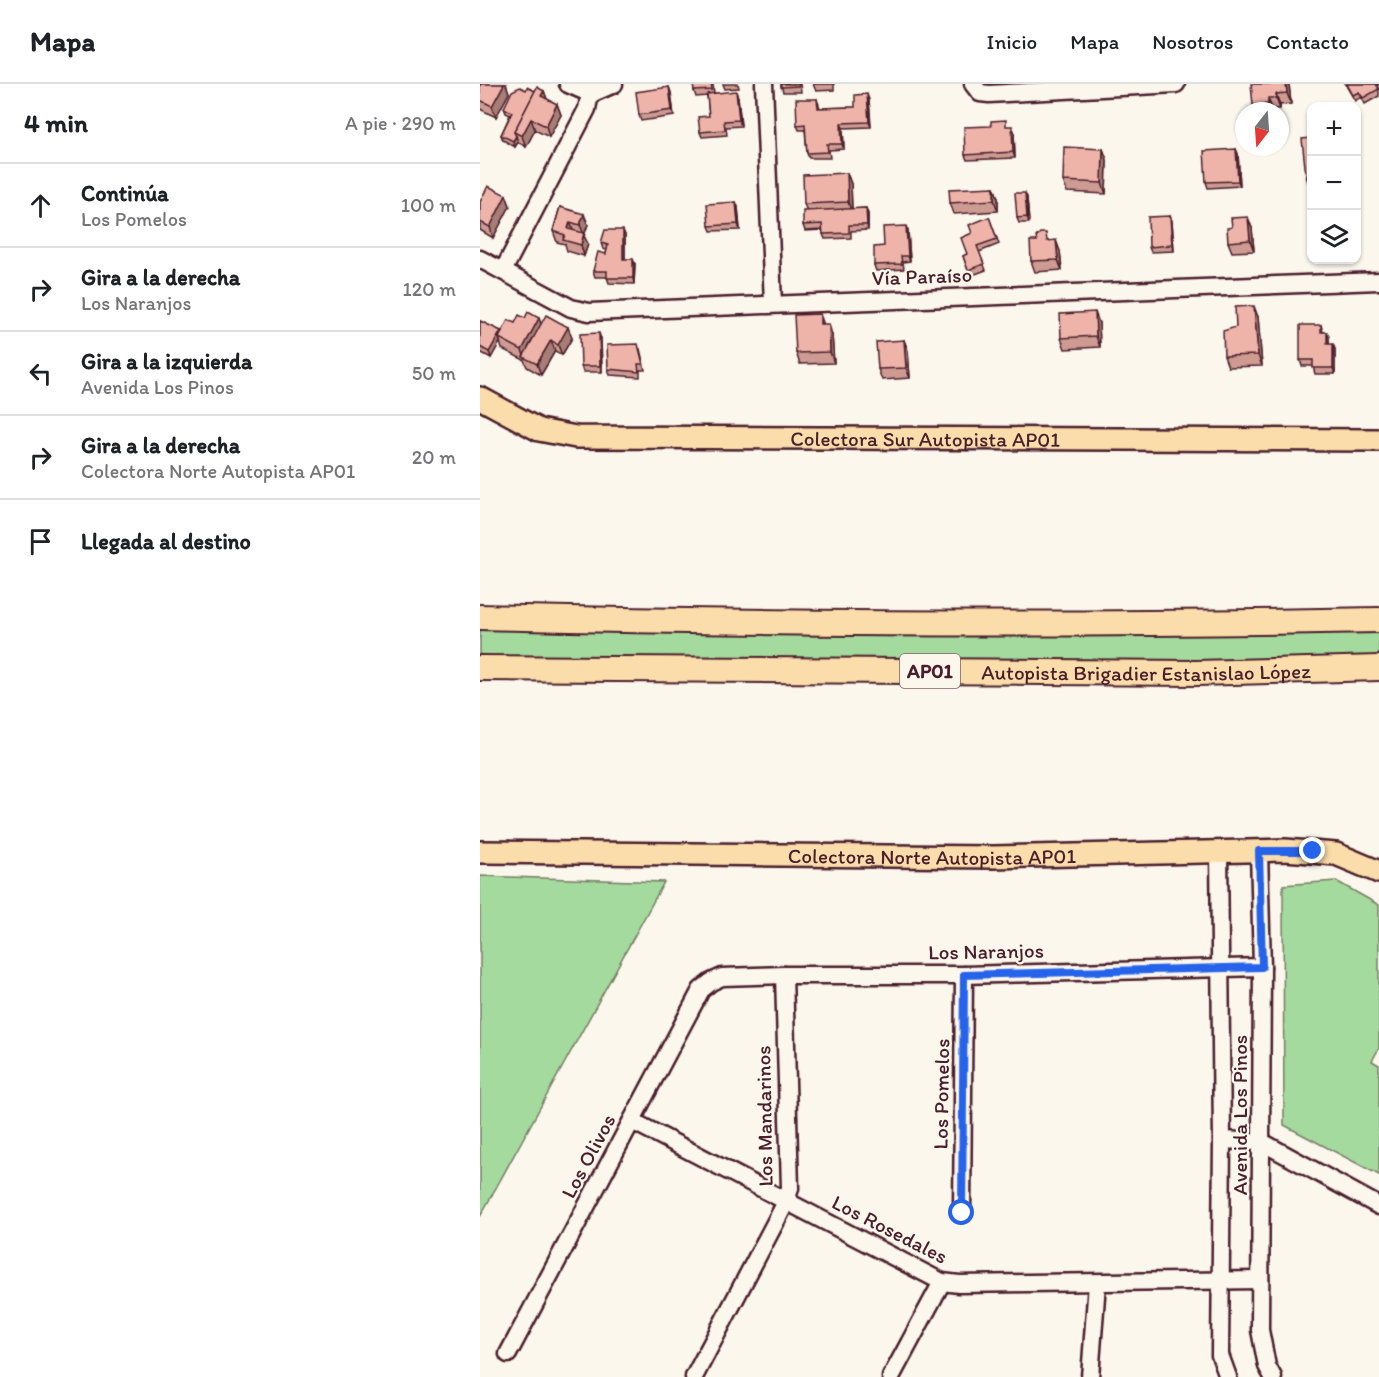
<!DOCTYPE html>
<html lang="es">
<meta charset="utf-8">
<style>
body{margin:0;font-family:Itim,sans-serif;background:#f6f6f6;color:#202124}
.controls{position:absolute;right:18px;top:18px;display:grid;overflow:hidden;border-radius:12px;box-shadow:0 2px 4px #0004}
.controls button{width:54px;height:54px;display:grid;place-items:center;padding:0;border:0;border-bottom:2px solid #e0e0e0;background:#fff;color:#202124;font:30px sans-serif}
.compass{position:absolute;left:755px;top:18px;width:54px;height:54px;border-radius:50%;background:#fff;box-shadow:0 2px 4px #0004;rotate:197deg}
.stop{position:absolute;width:18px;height:18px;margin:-14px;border:4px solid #2563eb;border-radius:50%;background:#fff}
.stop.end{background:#2563eb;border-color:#fff;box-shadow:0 2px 6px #0008}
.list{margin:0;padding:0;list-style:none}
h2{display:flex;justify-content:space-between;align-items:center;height:78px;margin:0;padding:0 24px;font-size:26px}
h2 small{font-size:20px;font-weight:400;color:#757577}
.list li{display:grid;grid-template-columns:39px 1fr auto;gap:18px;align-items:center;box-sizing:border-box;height:84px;padding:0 24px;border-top:2px solid #e0e0e0}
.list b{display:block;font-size:22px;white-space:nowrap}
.list p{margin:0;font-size:20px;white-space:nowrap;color:#757577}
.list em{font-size:20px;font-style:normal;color:#757577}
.icon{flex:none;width:33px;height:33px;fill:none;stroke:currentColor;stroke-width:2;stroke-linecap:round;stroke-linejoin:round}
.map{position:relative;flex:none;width:899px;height:1293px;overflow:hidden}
header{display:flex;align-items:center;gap:36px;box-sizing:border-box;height:84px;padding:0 30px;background:#fff;border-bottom:2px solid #e0e0e0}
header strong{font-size:28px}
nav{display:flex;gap:33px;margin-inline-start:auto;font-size:21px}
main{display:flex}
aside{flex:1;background:#fff}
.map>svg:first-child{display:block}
.green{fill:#a4da9d;stroke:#777c64;stroke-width:1.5}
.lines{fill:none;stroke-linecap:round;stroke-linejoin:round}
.minor-casing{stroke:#4a1f2b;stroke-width:21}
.major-casing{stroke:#4a1f2b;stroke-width:26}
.highway-casing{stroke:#4a1f2b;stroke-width:28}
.minor{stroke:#fbf7ec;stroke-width:16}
.major{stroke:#fbddab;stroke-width:21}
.highway{stroke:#fbddab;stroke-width:24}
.wall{fill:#cd9b91;stroke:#4a1f2b;stroke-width:1.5}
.shaded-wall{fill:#a77e76;stroke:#4a1f2b;stroke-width:1.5}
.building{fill:#eeb4a9;stroke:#4a1f2b;stroke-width:1.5}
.route{stroke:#2563eb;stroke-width:8}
.labels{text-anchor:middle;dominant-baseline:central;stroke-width:4.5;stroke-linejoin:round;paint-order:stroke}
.shield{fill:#fbf7ec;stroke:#7f6065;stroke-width:1.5}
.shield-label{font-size:20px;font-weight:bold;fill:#4a1f2b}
.street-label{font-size:21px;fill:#4a1f2b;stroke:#fbf7ec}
</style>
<header>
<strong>Mapa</strong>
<nav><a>Inicio</a><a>Mapa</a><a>Nosotros</a><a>Contacto</a></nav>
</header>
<main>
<aside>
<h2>4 min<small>A pie · 290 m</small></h2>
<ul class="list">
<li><svg class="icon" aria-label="ahead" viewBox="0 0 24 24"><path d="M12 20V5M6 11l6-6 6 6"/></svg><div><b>Continúa</b><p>Los Pomelos</p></div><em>100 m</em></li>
<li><svg class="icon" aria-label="right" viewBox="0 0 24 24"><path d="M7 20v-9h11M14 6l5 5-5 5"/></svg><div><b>Gira a la derecha</b><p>Los Naranjos</p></div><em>120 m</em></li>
<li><svg class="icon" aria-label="left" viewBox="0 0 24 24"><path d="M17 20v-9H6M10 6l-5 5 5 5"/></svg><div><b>Gira a la izquierda</b><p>Avenida Los Pinos</p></div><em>50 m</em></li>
<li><svg class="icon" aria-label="right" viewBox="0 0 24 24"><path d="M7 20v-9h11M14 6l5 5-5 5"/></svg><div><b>Gira a la derecha</b><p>Colectora Norte Autopista AP01</p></div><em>20 m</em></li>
<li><svg class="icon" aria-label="arrive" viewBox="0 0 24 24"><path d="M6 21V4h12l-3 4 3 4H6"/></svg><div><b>Llegada al destino</b></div></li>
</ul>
</aside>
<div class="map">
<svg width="899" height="1293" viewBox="0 0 899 1293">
<rect width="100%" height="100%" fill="#fbf7ec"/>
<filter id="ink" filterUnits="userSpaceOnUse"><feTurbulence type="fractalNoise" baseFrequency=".0167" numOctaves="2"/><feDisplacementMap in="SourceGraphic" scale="12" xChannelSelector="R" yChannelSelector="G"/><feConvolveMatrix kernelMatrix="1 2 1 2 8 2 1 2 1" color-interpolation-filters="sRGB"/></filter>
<g filter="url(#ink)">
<g class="green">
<path d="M0 533 899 536V584H0Z"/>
<path d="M0 792 184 798 0 1133Z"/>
<path d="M856 797 899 821V964L892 977 899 981V1091L804 1041 803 801Z"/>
</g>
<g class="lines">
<g class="minor-casing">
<g id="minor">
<path d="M88 0 111 10 134 0"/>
<path d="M284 0 293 220"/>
<path d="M493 0 500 9 509 10 696 0"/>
<path d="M0 175 91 224 109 228 899 197"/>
<path d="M23 187 107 25 112 0"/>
<path d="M739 767 742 1056 740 1271 748 1293"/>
<path d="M779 767 782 883 780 1246 787 1282 793 1293"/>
<path d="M152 1037 462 1198 479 1200 780 1196"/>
<path d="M742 1056 782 1058 899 1122"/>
<path d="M482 1129 484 891"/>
<path d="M28 1270 221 906 231 898 242 893 304 891H484L782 883"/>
<path d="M214 1293 306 1118 310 1104 304 891"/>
<path d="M411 1293 462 1198"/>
<path d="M610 1293 617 1199"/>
</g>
</g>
<g class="major-casing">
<g id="major">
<path id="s1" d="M0 314 59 346 96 353 899 356"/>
<path id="s2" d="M0 768 513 773 805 766 856 770 899 788"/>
</g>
</g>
<g class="highway-casing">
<g id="highway">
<path d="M0 533C299 540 600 542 899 536"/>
<path id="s3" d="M0 584 717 589 899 584"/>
</g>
</g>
<use href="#minor" class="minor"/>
<use href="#major" class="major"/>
<use href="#highway" class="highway"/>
</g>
<g class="wall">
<path d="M0 0H26L29 9 16 33 0 25Z"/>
<path d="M233 0 234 9 258 13 261 42 246 43 247 51 222 53 220 48 229 32 227 12 216 13 214 7Z"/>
<path d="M243 0H258L259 4 245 5Z"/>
<path d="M301 0H320L321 8H303Z"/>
<path d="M333 0H354V6L336 7Z"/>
<path d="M809 0 811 20 800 21V25H792V27H775L773 21Z"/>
<path d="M865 0H899L897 2 899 5V12L885 20 881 13 875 17Z"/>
<path d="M189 3 191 9 194 32 161 37 159 31Z"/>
<path d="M46 6 64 7 67 15 77 20 81 31 69 53 55 46 46 63 38 58 35 63 23 56 21 51 30 31 26 29 24 24Z"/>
<path d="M337 15 340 24 375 23 389 16 391 43 363 44 364 65 349 66 350 74H329L327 69 325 46H319L317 41Z"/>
<path d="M534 47 535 74 487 76 485 71Z"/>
<path d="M831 54V103H830L826 92Z"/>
<path d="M623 65 627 76 626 110 587 108 583 97Z"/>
<path d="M756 65 758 70 760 102 728 104 726 98Z"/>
<path d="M367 89 371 100 372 125 386 124 388 130V146L371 147V154L345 155 343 150V146L325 147 323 141 327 127 324 120Z"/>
<path d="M514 103 518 114V127L474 130 470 119Z"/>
<path d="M26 111 30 122 13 154 0 146V118Z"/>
<path d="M547 114 549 139H539L537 134Z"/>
<path d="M256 118 258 123 260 146 231 147 229 142Z"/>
<path d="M80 123 108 140 104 152 108 160 104 172 87 167 85 160 77 158 73 147Z"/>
<path d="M690 132 692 137 694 167 671 168 669 163Z"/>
<path d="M509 133 519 160 499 168 506 186 490 192 483 172 487 170 492 149Z"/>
<path d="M772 144 774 167 752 168 748 158Z"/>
<path d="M428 147 430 177 423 178 424 185 396 187 394 181 404 162Z"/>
<path d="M145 151V175L155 180 154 200 129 199 127 193H115L113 187 126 170 127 166 123 165 121 159Z"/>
<path d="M569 157 580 167 582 186 555 188 551 177Z"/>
<path d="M778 233 782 282 748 283 744 272Z"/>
<path d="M45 234 61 239 92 254 82 271 75 267 61 291 47 283 44 276 22 265 20 258 11 274 0 268V237L21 247V249L35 239Z"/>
<path d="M619 239 620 263 585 265 581 254Z"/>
<path d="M343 240 352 251 354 279 320 280 316 269Z"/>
<path d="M841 241 843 248H847L849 253V260L855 265V290H835L833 282H822L820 276Z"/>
<path d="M121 255 122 288H103L101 282Z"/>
<path d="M424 256 428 267 430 294 402 296 398 285Z"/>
<path d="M160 265 165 286H160V293L130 291 128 285Z"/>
</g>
<g class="shaded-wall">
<path d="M24 0H26L29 9 16 33 12 22Z"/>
<path d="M806 0H809L811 20 807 9Z"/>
<path d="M189 3 191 9 194 32 192 26Z"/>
<path d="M64 7 68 18 61 12Z"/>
<path d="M256 7 258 13 261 42 259 36Z"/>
<path d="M387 10 389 16 391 43 389 38Z"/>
<path d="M796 10 800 21V25L796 14Z"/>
<path d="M788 14 792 25V27H791L788 20Z"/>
<path d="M77 20 81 31 69 53 66 42Z"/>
<path d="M51 35 55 46 46 63 42 52Z"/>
<path d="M361 39 363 44 364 65 362 60Z"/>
<path d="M532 42 534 47 535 74 533 68Z"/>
<path d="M36 52 38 58 35 63 33 57Z"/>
<path d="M623 65 627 76 626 110 622 99Z"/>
<path d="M756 65 758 70 760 102 758 97Z"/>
<path d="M367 89 371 100 372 129 368 118Z"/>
<path d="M514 103 518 114V127L514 116Z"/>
<path d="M545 109 547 114 549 139 547 133Z"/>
<path d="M26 111 30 122 13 154 10 143Z"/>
<path d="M256 118 258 123 260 146 258 140Z"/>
<path d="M386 124 388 130V146L387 141Z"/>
<path d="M104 130 108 140 104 152 108 160 104 172 101 161 104 150 100 141Z"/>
<path d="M690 132 692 137 694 167 692 161Z"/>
<path d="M768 133 772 144 774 167 770 156Z"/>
<path d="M90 138 94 149 88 145Z"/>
<path d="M426 142 428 147 430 177 428 172Z"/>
<path d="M143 146 145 151V180L143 175Z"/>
<path d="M576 156 580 167 582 186 578 176Z"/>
<path d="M153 175 155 180 154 200 153 194Z"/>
<path d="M774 222 778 233 782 282 778 271Z"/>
<path d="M615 228 619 239 620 263 616 252Z"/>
<path d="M340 230 344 241 340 240Z"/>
<path d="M59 234 63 245 45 274 42 266Z"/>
<path d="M349 240 352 251 354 279 350 268Z"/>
<path d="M88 243 92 254 82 271 78 261Z"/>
<path d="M21 247 23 253 19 254 20 258 11 274 9 268Z"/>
<path d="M847 248 849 253V265L847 260Z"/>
<path d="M119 249 121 255 122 288 120 282Z"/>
<path d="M71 256 75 267 61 291 57 280Z"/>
<path d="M424 256 428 267 430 294 426 284Z"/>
<path d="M853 260 855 265V290L853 284Z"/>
</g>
<g class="building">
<path d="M0 0H24L12 22 0 16Z"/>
<path d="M213 0H231L232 6 214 7Z"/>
<path d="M301 0H319V2L301 3Z"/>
<path d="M771 0H806L807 9 796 10V14H788V20L773 21Z"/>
<path d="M867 0H896L899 5 883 14 879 8 873 11Z"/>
<path d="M40 3 46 6 47 3 55 7 34 48 36 52 33 57 21 51 32 28 24 24 32 7Z"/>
<path d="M57 3 64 7 61 12 77 20 66 42 51 35 42 52 34 48Z"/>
<path d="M189 3 192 26 159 31 156 8Z"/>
<path d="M256 7 259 36 244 37 245 46 220 48 218 33 229 32 227 10Z"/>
<path d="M387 10 389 38 361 39 362 60H347L348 68 327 69 325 40 317 41 316 15H337L338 24 375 23V11Z"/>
<path d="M526 36V42H532L533 68 485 71 484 43 511 42V37Z"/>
<path d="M831 54V92H826L822 55Z"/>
<path d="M584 63 623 65 622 99 583 97Z"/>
<path d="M756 65 758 97 726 98 724 67Z"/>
<path d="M367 89 368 118 324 120 323 91Z"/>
<path d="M8 102 26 111 10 143 0 138V118Z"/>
<path d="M514 103V116L470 119 469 105Z"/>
<path d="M535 109H545L547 133 537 134Z"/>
<path d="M256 118 258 140 229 142 227 120Z"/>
<path d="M80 123 104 130 100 141 90 138 88 145 104 149 101 161 83 156 85 151 73 147Z"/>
<path d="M386 124 387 141H369V149L343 150 342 140 323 141V127Z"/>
<path d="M690 132 692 161 669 163 668 133Z"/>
<path d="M509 133 517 155 497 162 504 180 488 186 483 172 487 170 481 154 492 149 489 141Z"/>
<path d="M768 133 770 156 748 158 747 144 752 143 751 134Z"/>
<path d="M426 142 428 172H421L422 180 394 181V163L404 162 403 143Z"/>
<path d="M125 146H143V175H153V194H127V187H113L118 168 126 170 128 161 121 159Z"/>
<path d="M560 149H566L567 157 576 156 578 176 551 177 550 157H557L556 153Z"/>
<path d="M774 222 778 271 744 272 743 247 756 243 755 223Z"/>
<path d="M48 228 59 234 42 266 19 254 28 236 35 239 39 231 45 234Z"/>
<path d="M615 228 616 252 581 254 580 230Z"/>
<path d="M340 230V240H349L350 268 316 269 314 231Z"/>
<path d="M66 231 88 243 78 261 71 256 57 280 43 273Z"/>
<path d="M0 237 21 247 9 268 0 263Z"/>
<path d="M820 241H841V248H847V260H853V284H833V276H820Z"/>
<path d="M119 249 120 282H101L100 250Z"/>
<path d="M424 256 426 284 398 285 396 258Z"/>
<path d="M158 260 163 280H158L159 288 128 285 127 261Z"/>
</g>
</g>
<g class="lines" filter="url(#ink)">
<path class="route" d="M482 1129 484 891 782 883 779 767H833"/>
</g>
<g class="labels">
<rect class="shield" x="420" y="570" width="60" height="34" rx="4.5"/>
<g class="shield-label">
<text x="450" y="587">AP01</text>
</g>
<g class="street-label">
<text transform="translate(442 192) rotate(-2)">Vía Paraíso</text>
<text stroke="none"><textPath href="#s1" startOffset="454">Colectora Sur Autopista AP01</textPath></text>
<text stroke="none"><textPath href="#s3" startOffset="666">Autopista Brigadier Estanislao López</textPath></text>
<text stroke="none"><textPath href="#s2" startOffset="452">Colectora Norte Autopista AP01</textPath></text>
<text transform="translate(506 867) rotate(-1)">Los Naranjos</text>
<text transform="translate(461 1010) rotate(-89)">Los Pomelos</text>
<text transform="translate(759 1031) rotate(-90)">Avenida Los Pinos</text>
<text transform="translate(284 1032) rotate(-91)">Los Mandarinos</text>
<text transform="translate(108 1072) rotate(-62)">Los Olivos</text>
<text transform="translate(410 1145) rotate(27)">Los Rosedales</text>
</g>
</g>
</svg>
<div class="controls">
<button>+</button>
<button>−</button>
<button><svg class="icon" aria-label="layers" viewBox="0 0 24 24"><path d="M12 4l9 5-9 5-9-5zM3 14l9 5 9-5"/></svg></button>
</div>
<svg class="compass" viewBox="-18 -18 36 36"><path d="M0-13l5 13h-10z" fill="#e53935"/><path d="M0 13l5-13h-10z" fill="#757577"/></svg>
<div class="stop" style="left:482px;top:1129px"></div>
<div class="stop end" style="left:833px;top:767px"></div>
</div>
</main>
